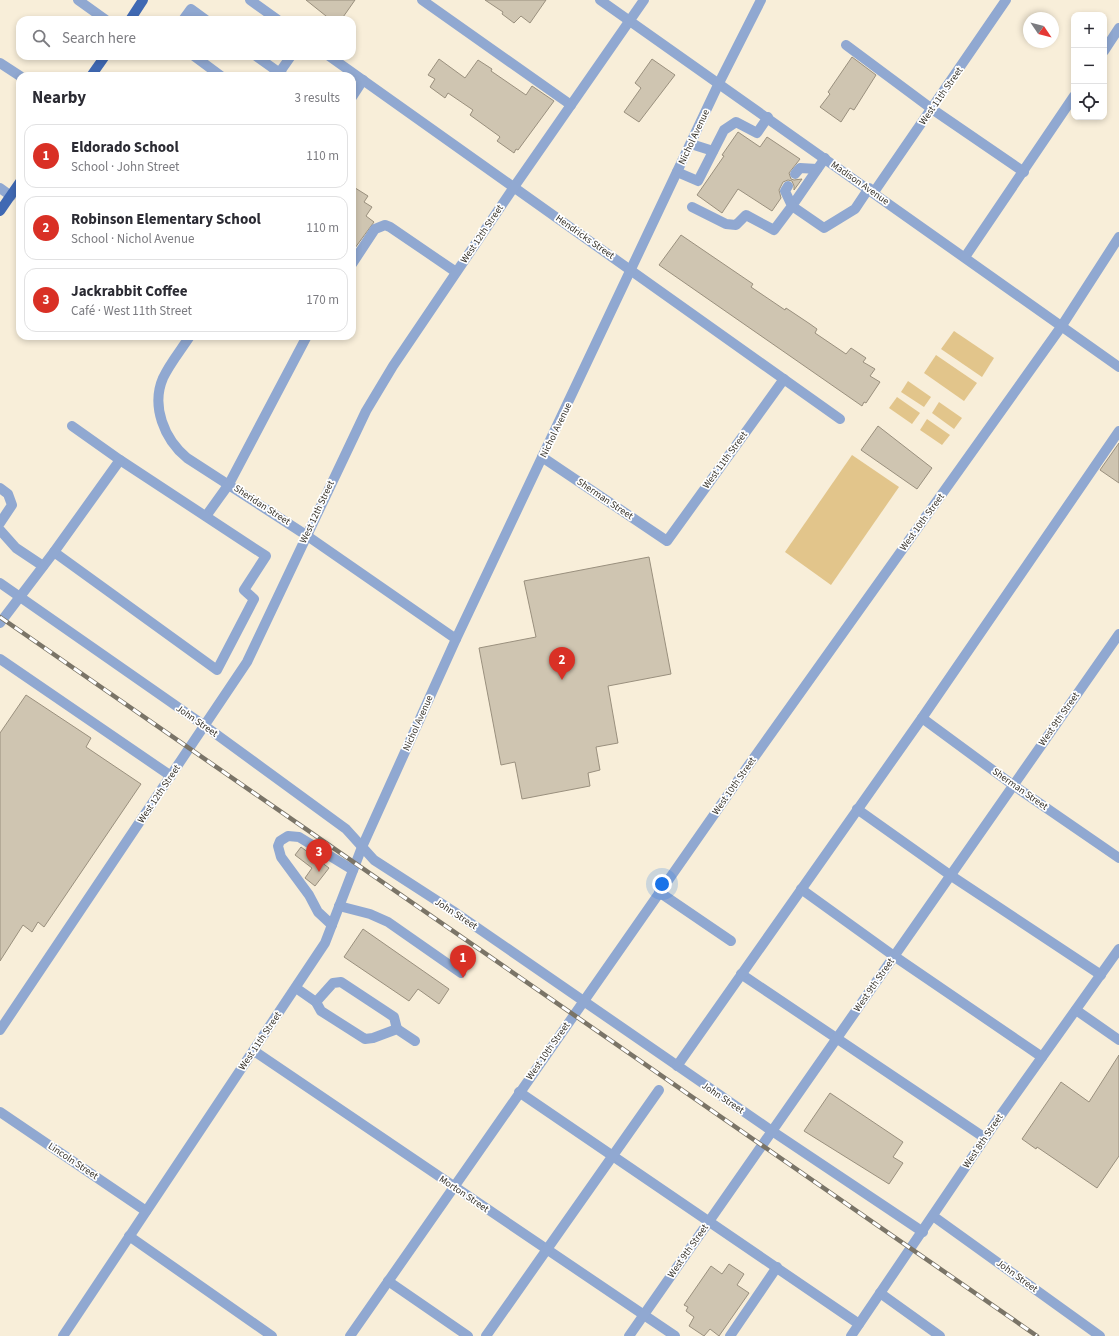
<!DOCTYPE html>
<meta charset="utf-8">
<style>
body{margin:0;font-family:"Source Sans 3",sans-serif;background:#f2f2f3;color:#2b2b33}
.controls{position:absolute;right:12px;top:12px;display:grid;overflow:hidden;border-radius:8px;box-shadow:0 2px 6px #0003}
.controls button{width:36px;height:36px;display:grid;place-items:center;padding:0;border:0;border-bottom:1px solid #e1e1e2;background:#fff;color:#2b2b33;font:20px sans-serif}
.compass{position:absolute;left:1023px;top:12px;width:36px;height:36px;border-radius:50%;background:#fff;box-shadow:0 2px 6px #0003;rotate:125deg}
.you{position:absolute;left:662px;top:884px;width:14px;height:14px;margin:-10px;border:3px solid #fff;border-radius:50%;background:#1a73e8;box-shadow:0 0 0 6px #1a73e833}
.badge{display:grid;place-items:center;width:26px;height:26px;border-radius:50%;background:#d93025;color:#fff;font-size:13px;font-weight:700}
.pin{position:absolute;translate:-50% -33px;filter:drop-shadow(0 1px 2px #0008)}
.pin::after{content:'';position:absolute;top:21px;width:14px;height:12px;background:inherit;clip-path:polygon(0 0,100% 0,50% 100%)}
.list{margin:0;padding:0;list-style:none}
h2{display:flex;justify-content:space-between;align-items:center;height:52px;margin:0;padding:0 16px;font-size:17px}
h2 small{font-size:13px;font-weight:400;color:#7c7c81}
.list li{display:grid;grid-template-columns:26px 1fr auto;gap:12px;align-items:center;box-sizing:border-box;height:64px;margin:0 8px 8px;padding:0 8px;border:1px solid #e1e1e2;border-radius:12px}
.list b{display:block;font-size:15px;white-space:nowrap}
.list p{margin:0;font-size:13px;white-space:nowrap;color:#7c7c81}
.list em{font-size:13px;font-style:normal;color:#7c7c81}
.icon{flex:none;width:22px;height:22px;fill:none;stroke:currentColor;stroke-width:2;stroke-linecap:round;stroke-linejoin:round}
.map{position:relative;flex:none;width:1119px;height:1336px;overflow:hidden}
.search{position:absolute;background:#fff;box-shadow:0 2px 6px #0003;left:16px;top:16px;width:340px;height:44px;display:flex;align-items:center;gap:10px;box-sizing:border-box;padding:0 14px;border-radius:12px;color:#7c7c81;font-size:15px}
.panel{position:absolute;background:#fff;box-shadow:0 2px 6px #0003;left:16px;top:72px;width:340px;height:268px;border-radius:12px}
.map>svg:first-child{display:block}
.green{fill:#e2c58b}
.building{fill:#cfc5b1;stroke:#9a907e}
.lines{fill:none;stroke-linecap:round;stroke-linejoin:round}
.minor{stroke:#90a8d1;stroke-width:10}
.major{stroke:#4069b3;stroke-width:10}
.rail-casing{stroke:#7a7467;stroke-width:4.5}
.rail{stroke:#fff;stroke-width:3;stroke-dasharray:9;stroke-linecap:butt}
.labels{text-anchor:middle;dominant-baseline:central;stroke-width:3.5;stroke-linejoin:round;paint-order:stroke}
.street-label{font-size:10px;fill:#38342c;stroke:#fff}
</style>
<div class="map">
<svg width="1119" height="1336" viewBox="0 0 1119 1336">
<rect width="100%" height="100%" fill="#f8eed9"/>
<g class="green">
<path d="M954 331 994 358 982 377 941 349Z"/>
<path d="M936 355 977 383 964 401 924 373Z"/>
<path d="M908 381 931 397 924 407 901 392Z"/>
<path d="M897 397 920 413 912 424 889 408Z"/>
<path d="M939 402 962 418 954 429 932 413Z"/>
<path d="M927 419 950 435 942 445 920 430Z"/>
<path d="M852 455 899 487 831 585 785 552Z"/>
</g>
<g class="building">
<path d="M306 0H355L341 20H331Z"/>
<path d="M485 0H546L530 23 521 16 514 23 502 14 503 12Z"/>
<path d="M852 57 876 75 854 110 850 108 841 122 820 107 830 94 828 92Z"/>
<path d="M439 59 465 78 478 60 492 69 491 71 526 95 532 86 554 101 518 150 516 149 514 153 497 141 500 137 499 136 470 115 473 110 448 93 445 98 430 87 435 79 428 75Z"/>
<path d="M652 59 675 75 639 122 624 112 641 88 635 83Z"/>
<path d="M738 132 760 147 767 137 800 159 789 173 791 179 794 180 802 179 794 190V186L792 181 788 180 783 182 779 190 781 198 772 211 738 189 722 213 697 195 724 156 722 155Z"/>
<path d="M352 186 368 196 364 202 372 207 366 216 374 222 352 252Z"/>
<path d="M681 235 753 284 751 287 785 310 786 308 810 324 817 329 815 333 846 354 851 348 866 358 863 362 875 369 870 376 880 382 866 403 864 402 862 406 659 265Z"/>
<path d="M878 426 932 468 917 489 861 450Z"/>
<path d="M1119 443V483L1100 470Z"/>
<path d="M649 557 671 674 608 686 618 743 596 747 600 770 588 773 590 786 522 799 515 762 501 765 479 648 536 637 524 581Z"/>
<path d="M26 695 91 738 86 747 141 784 44 927 38 922 32 932 23 925 0 961V733Z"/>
<path d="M301 847 329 868 315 886 305 878 312 868 295 855Z"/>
<path d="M363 929 449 989 439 1004 418 989 409 1001 344 957Z"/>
<path d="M1119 1055V1156L1097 1188 1037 1147 1036 1149 1022 1139 1061 1082 1089 1102Z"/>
<path d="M830 1093 903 1142 893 1157 903 1163 889 1184 804 1131Z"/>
<path d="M729 1264 744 1274 737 1285 749 1293 719 1336 710 1329 704 1336 689 1326 694 1317 686 1311 688 1307 684 1305 711 1266 722 1274Z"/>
</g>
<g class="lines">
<g class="minor">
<path d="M78 0 106 20"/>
<path d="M250 0 278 20"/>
<path d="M422 0 571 105"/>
<path d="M600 0 1119 367"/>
<path d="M183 20 191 9 206 20"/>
<path d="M846 45 932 109 1024 172"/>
<path d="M1104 51 1119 28"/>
<path d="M194 56 221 76"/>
<path d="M256 56 284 76"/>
<path d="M329 56 840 419"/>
<path d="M0 63 20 76"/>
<path d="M277 76 291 56"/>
<path d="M352 97 363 80"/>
<path d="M691 144 713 151"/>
<path d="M825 158 792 206 824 228 855 209 869 188"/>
<path d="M677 172 698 181 724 130 736 122 757 133 768 117"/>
<path d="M795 174 800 168 817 169"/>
<path d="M0 188 11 196"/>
<path d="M874 192 1006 0"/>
<path d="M692 207 726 224 736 225 746 215 774 230 792 206 785 191 788 186"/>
<path d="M965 257 1074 96"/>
<path d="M352 264 375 229 385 225 390 227 456 272"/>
<path d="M190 336C181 350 170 363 163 378 151 406 164 439 187 458L306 535 456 639"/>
<path d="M542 457 667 541 784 379"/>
<path d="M0 488 8 494 12 505 0 523"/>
<path d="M206 516 229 484 307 336"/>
<path d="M0 530 16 548 43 566"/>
<path d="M54 552 217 670 254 599 244 590 266 556 120 460"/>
<path d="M0 583 205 726 346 829 374 860 456 913 772 1131 923 1232"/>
<path d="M0 623 54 552 120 460 72 426"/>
<path d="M0 659 171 776"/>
<path d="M922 718 1013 785 1119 858"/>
<path d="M857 809 950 875 1101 975"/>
<path d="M801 889 894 956 1042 1057"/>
<path d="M659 892 731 941"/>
<path d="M339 906 370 914 388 922 461 973"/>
<path d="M332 925 318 912 309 895 281 857 278 846 280 841 288 836 299 837 353 870"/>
<path d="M741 974 985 1138"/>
<path d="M296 988 316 1002 321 1011 365 1039 373 1038 397 1029 415 1041"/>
<path d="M316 1002 333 983 341 982 394 1017 397 1029"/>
<path d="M1076 1010 1119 1040"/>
<path d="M0 1030 247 662 366 411 393 366 514 187 644 0"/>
<path d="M254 1051 675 1336"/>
<path d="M677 1066 922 718 1119 431"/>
<path d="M519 1092 859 1324"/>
<path d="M0 1112 146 1211"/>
<path d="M933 1216 1100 1336"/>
<path d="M129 1236 272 1336"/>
<path d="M388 1281 468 1336"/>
<path d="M880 1293 940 1336"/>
<path d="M63 1336 325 943 362 847 456 639 719 83 761 0"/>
<path d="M350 1336 748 766 1061 327 1119 237"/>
<path d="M486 1336 659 1090"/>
<path d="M629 1336 1119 634"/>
<path d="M730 1336 777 1267"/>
<path d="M851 1336 998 1119 1119 949"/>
</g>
<g class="major">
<path d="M130 20 143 0"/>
<path d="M91 76 105 56"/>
<path d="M0 211 20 182"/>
</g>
<g class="rail-casing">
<path id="rail" d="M0 617 1037 1336"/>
</g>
<use href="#rail" class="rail"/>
</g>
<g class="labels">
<g class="street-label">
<text transform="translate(941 96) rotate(-55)">West 11th Street</text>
<text transform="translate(694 137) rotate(-65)">Nichol Avenue</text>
<text transform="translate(860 183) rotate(35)">Madison Avenue</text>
<text transform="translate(482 234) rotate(-56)">West 12th Street</text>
<text transform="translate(585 237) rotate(35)">Hendricks Street</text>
<text transform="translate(556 430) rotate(-64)">Nichol Avenue</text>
<text transform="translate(725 460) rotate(-54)">West 11th Street</text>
<text transform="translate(605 499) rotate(34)">Sherman Street</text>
<text transform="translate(262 505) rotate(33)">Sheridan Street</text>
<text transform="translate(317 512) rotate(-65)">West 12th Street</text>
<text transform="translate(922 522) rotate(-54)">West 10th Street</text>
<text transform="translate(1059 719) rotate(-55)">West 9th Street</text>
<text transform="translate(197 721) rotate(35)">John Street</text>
<text transform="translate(418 723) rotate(-66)">Nichol Avenue</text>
<text transform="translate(734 786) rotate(-55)">West 10th Street</text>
<text transform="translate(1020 789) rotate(35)">Sherman Street</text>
<text transform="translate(159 794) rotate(-56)">West 12th Street</text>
<text transform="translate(456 914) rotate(33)">John Street</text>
<text transform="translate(874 985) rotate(-55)">West 9th Street</text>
<text transform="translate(260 1041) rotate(-56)">West 11th Street</text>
<text transform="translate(548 1051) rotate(-55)">West 10th Street</text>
<text transform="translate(723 1098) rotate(34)">John Street</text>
<text transform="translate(983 1141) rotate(-56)">West 8th Street</text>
<text transform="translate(73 1161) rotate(34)">Lincoln Street</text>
<text transform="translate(464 1194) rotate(34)">Morton Street</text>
<text transform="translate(688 1251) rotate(-55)">West 9th Street</text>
<text transform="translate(1017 1276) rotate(36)">John Street</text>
</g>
</g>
</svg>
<div class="controls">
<button>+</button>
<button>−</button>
<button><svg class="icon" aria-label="locate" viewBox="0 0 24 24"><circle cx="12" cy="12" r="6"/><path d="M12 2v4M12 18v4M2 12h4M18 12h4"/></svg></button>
</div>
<svg class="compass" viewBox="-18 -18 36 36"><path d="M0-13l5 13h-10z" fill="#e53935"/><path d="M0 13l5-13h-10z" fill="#7c7c81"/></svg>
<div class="you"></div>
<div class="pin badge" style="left:463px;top:978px">1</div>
<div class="pin badge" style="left:562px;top:680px">2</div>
<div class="pin badge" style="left:319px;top:872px">3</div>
<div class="search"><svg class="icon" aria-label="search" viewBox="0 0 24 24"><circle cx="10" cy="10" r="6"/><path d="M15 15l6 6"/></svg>Search here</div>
<section class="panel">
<h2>Nearby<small>3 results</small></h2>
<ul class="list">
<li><span class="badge">1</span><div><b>Eldorado School</b><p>School · John Street</p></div><em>110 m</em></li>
<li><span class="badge">2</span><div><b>Robinson Elementary School</b><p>School · Nichol Avenue</p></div><em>110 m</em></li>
<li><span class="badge">3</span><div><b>Jackrabbit Coffee</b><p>Café · West 11th Street</p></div><em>170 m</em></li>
</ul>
</section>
</div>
